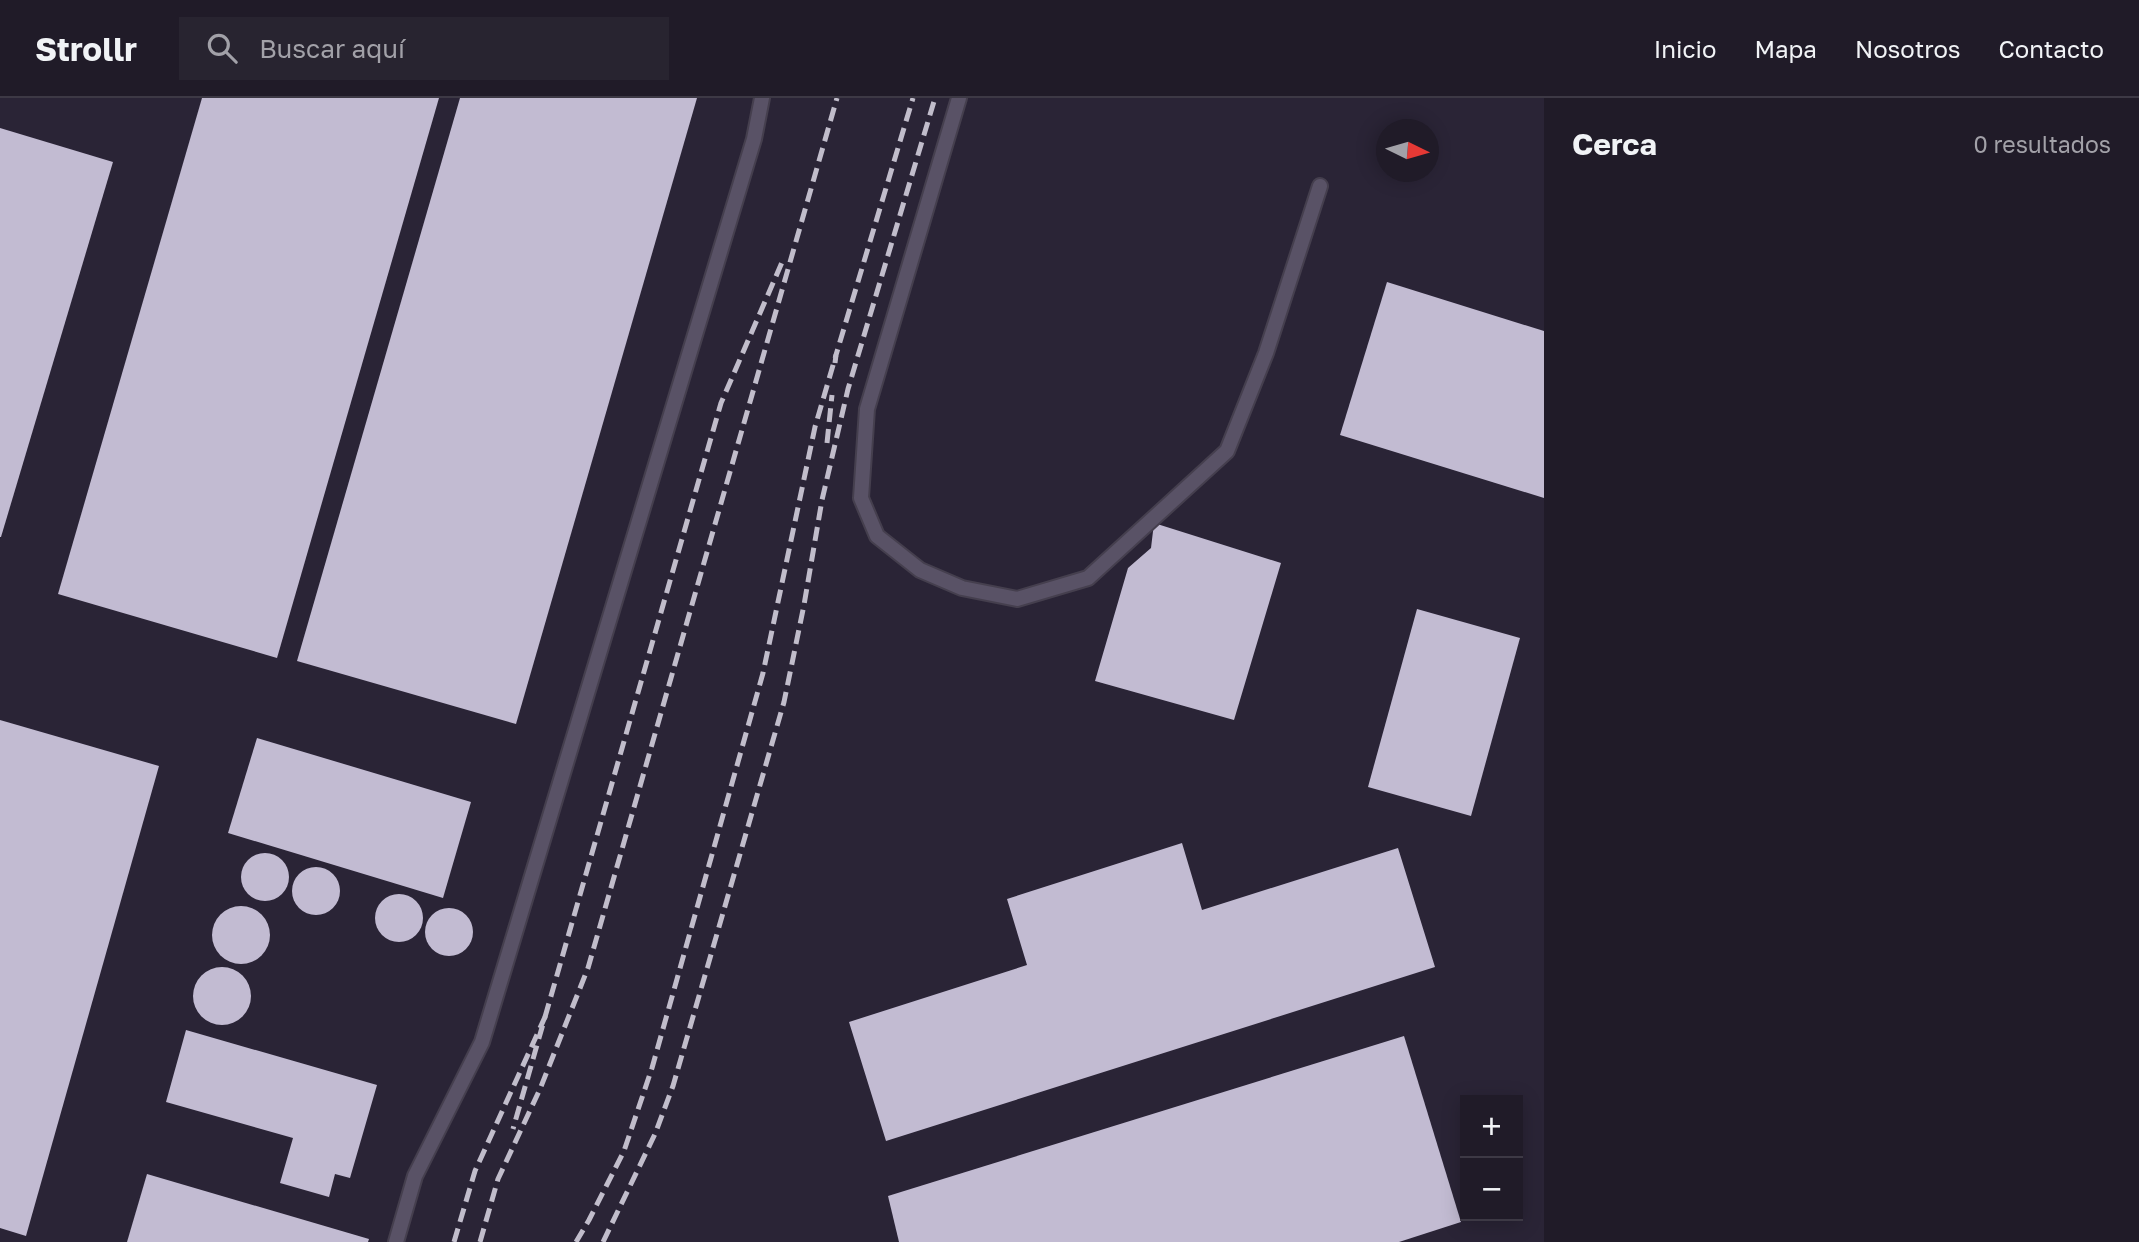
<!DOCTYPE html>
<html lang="es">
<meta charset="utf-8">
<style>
body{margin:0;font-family:"Golos Text",sans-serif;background:#282430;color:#f1f3f6}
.controls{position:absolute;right:21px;bottom:21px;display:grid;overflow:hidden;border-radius:0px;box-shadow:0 4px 18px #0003}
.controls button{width:63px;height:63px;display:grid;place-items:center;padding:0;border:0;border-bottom:2px solid #3d3945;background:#201b28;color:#f1f3f6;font:35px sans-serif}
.compass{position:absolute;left:1376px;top:21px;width:63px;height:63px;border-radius:50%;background:#201b28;box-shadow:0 4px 18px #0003;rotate:95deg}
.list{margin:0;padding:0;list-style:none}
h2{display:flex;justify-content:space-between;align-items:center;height:91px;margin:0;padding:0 28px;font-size:30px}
h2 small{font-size:23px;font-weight:400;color:#a2a1a8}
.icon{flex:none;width:38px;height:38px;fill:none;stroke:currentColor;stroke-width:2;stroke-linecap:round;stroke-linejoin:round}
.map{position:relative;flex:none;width:1544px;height:1144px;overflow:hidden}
header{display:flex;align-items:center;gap:42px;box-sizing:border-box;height:98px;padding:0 35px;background:#201b28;border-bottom:2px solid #3d3945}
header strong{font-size:33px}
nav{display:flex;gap:38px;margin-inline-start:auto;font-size:24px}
.search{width:490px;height:63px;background:#282430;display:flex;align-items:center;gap:18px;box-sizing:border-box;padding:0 24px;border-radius:0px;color:#a2a1a8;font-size:26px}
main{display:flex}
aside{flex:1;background:#201b28}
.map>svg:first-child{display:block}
.building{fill:#c2bbd2}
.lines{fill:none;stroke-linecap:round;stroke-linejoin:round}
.service-casing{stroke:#453f4e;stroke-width:18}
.service{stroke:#595266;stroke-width:14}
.rail{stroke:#c1bdcb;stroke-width:5;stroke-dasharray:14 7;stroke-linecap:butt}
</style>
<header>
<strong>Strollr</strong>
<div class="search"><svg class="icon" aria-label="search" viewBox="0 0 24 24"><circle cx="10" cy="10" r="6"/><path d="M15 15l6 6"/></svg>Buscar aquí</div>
<nav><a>Inicio</a><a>Mapa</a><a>Nosotros</a><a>Contacto</a></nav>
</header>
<main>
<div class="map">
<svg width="1544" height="1144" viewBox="0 0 1544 1144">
<rect width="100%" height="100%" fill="#2a2436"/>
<g class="building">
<path d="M202 0H439L277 560 58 496Z"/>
<path d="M460 0H697L516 626 297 563Z"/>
<path d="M0 30 113 64 1 439H0Z"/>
<path d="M1387 184 1544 233V400L1340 337Z"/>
<path d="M1154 425 1281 465 1234 622 1095 583 1128 470 1151 450Z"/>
<path d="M1417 511 1520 540 1471 718 1368 689Z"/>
<path d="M0 622 159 668 26 1138 0 1130Z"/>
<path d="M257 640 471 704 443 800 228 735Z"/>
<path d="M1182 745 1202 812 1398 750 1435 869 886 1043 849 924 1027 867 1007 801Z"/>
<circle cx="265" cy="779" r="24"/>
<circle cx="316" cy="793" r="24"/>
<circle cx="399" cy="820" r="24"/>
<circle cx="241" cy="837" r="29"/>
<circle cx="449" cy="834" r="24"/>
<circle cx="222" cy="898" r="29"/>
<path d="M186 932 377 987 350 1080 335 1076 329 1099 280 1085 293 1040 166 1004Z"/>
<path d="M1404 938 1461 1124 1399 1144H899L888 1098Z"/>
<path d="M147 1076 369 1141 368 1144H127Z"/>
</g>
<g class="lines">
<g class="service-casing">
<g id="service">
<path d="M959 0 867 311 861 400 877 438 920 472 962 490 1017 501 1088 480 1227 353 1266 255 1320 88"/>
<path d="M396 1144 415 1078 482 944 754 41 762 0"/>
</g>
</g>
<use href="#service" class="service"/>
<g class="rail">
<path d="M835 265 836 257 913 0"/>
<path d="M827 345 832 297"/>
<path d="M545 919 721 305 783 162"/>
<path d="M454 1144 475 1073 545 919 513 1031"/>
<path d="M480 1144 498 1081 540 991 588 870 837 0"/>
<path d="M576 1144 589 1122 624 1053 652 970 763 575 815 329 836 257"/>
<path d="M603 1144 655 1036 673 988 784 604 804 507 822 402 848 291 935 0"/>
</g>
</g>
</svg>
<div class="controls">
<button>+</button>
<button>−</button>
</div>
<svg class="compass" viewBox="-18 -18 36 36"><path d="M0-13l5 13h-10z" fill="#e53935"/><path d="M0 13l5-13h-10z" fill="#a2a1a8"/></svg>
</div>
<aside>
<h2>Cerca<small>0 resultados</small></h2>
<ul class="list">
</ul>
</aside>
</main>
